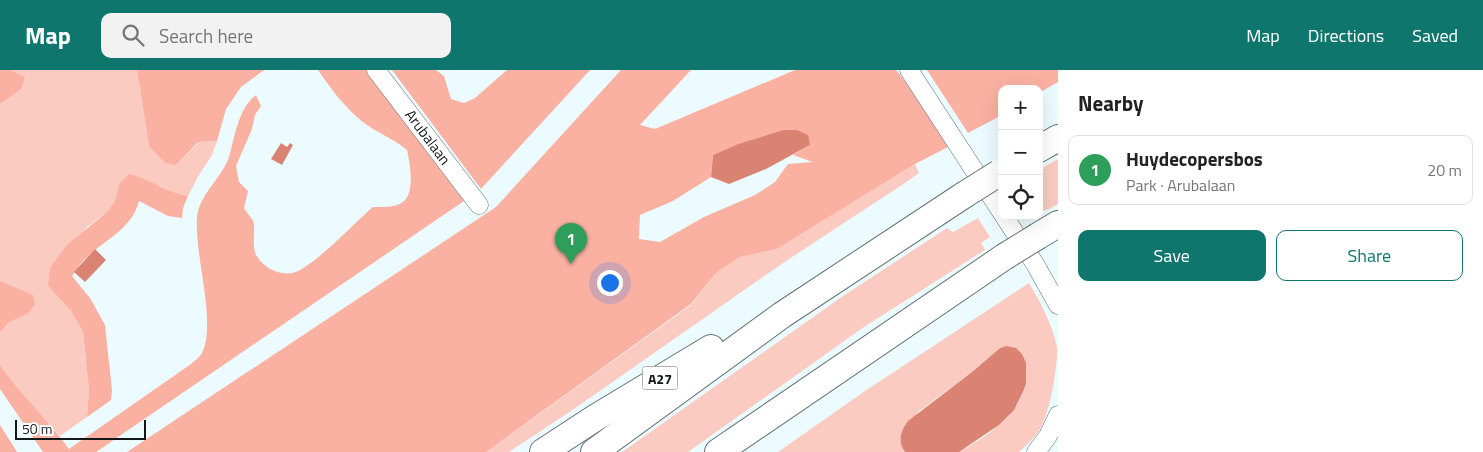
<!DOCTYPE html>
<meta charset="utf-8">
<style>
body{margin:0;font-family:"Titillium Web",sans-serif;background:#f2f2f2;color:#222}
.controls{position:absolute;right:15px;top:15px;display:grid;overflow:hidden;border-radius:10px;box-shadow:0 5px 20px #0002}
.controls button{width:45px;height:45px;display:grid;place-items:center;padding:0;border:0;border-bottom:1px solid #e0e0e0;background:#fff;color:#222;font:25px sans-serif}
.scale{position:absolute;left:15px;bottom:12px;width:131px;box-sizing:border-box;padding-left:5px;border:2px solid #121718;border-top:0;font-size:14px;line-height:18px;white-space:nowrap;color:#121718;-webkit-text-stroke:4px #fff;paint-order:stroke}
.you{position:absolute;left:609px;top:212px;width:18px;height:18px;margin:-12px;border:4px solid #fff;border-radius:50%;background:#1a73e8;box-shadow:0 0 0 8px #1a73e833}
.badge{display:grid;place-items:center;width:32px;height:32px;border-radius:50%;background:#0f766e;color:#fff;font-size:16px;font-weight:700}
.pin{position:absolute;translate:-50% -41px;filter:drop-shadow(0 1px 2px #0008)}
.pin::after{content:'';position:absolute;top:26px;width:18px;height:15px;background:inherit;clip-path:polygon(0 0,100% 0,50% 100%)}
.list{margin:0;padding:0;list-style:none}
h2{display:flex;justify-content:space-between;align-items:center;height:65px;margin:0;padding:0 20px;font-size:21px}
h2 small{font-size:16px;font-weight:400;color:#767676}
.list li{display:grid;grid-template-columns:32px 1fr auto;gap:15px;align-items:center;box-sizing:border-box;height:70px;margin:0 10px 10px;padding:0 10px;border:1px solid #e0e0e0;border-radius:10px}
.list b{display:block;font-size:19px;white-space:nowrap}
.list p{margin:0;font-size:16px;white-space:nowrap;color:#767676}
.list em{font-size:16px;font-style:normal;color:#767676}
.actions{display:flex;gap:10px;padding:15px 20px}
.actions a{flex:1;padding:11px 0;border:1px solid #0f766e;border-radius:10px;text-align:center;font-size:18px;color:#0f766e}
.actions .main{background:#0f766e;color:#fff}
.icon{flex:none;width:28px;height:28px;fill:none;stroke:currentColor;stroke-width:2;stroke-linecap:round;stroke-linejoin:round}
.map{position:relative;flex:none;width:1058px;height:382px;overflow:hidden}
header{display:flex;align-items:center;gap:30px;box-sizing:border-box;height:70px;padding:0 25px;background:#0f766e;color:#fff}
header strong{font-size:24px}
nav{display:flex;gap:28px;margin-inline-start:auto;font-size:18px}
.search{width:350px;height:45px;background:#f2f2f2;display:flex;align-items:center;gap:12px;box-sizing:border-box;padding:0 18px;border-radius:10px;color:#767676;font-size:19px}
main{display:flex}
aside{flex:1;background:#fff}
.map>svg:first-child{display:block}
.green{fill:#fbcbc2}
.forest{fill:#fab1a2;fill-rule:evenodd}
.water{fill:#db8373}
.lines{fill:none;stroke-linecap:round;stroke-linejoin:round}
.minor-casing{stroke:#637073;stroke-width:19}
.highway-casing{stroke:#637073;stroke-width:28}
.minor{stroke:#fff;stroke-width:18}
.highway{stroke:#fff;stroke-width:26}
.highway-bridge-casing{stroke:#637073;stroke-width:28;stroke-linecap:butt}
.highway-bridge{stroke:#fff;stroke-width:26}
.labels{text-anchor:middle;dominant-baseline:central;stroke-width:4;stroke-linejoin:round;paint-order:stroke}
.shield{fill:#fff;stroke:#595d5d;stroke-width:1}
.shield-label{font-size:14px;font-weight:bold;fill:#121718}
.street-label{font-size:15px;fill:#121718;stroke:#fff}
</style>
<header>
<strong>Map</strong>
<div class="search"><svg class="icon" aria-label="search" viewBox="0 0 24 24"><circle cx="10" cy="10" r="6"/><path d="M15 15l6 6"/></svg>Search here</div>
<nav><a>Map</a><a>Directions</a><a>Saved</a></nav>
</header>
<main>
<div class="map">
<svg width="1058" height="382" viewBox="0 0 1058 382">
<rect width="100%" height="100%" fill="#ecfbff"/>
<g class="green">
<path d="M11 0H137L149 76 176 95 199 72 217 71 212 85 199 105 188 126 175 124 158 115 119 114 115 131 107 142 86 158 48 216 71 241 83 262 89 320 87 347 60 366 12 313 0 295V263L8 253 27 244 11 216 0 211V34L3 32 25 7Z"/>
<path d="M1058 89V134L1047 140 1039 141V100Z"/>
<path d="M915 94 919 103 908 111 786 191 574 339 509 382H486L691 235 716 203 740 187 777 179Z"/>
<path d="M978 148 990 167 981 173 985 180 864 257 688 382H622L843 226 947 158 953 162Z"/>
<path d="M1029 213C1041 233 1052 254 1057 277 1058 295 1050 343 1040 359 1035 367 1026 376 1019 382H959C987 366 1017 347 1026 314L1006 276 1000 278 972 302 918 342 903 380 905 382H778L865 321Z"/>
</g>
<g class="forest">
<path d="M0 0H11L25 7 21 19 0 34Z"/>
<path d="M137 0H264L241 17 226 39 217 71 198 72 176 95 165 93 149 76Z"/>
<path d="M318 0H366L464 131 96 382H43L0 319V295C20 325 48 349 69 379L191 294C194 291 200 287 202 283 217 252 194 185 197 147 199 125 223 106 229 87 235 66 238 39 256 25L261 36 255 45 252 59 236 96 239 112 248 121 244 138C247 143 253 149 254 154 255 165 251 179 258 188 266 199 279 205 292 203 311 200 356 151 373 137 382 137 397 138 404 131 415 122 410 93 407 80 394 69 378 63 364 53 346 39 331 19 318 0Z"/>
<path d="M392 0H436L444 6 451 29 464 33 475 28 507 0H590L481 119Z"/>
<path d="M621 0H691L640 55 655 59 795 0H896L920 30 948 77 915 94 777 179 740 187 716 203 691 234 486 382H127L496 137ZM783 60 810 75 793 85 813 92 788 94 775 112 755 125 704 147 660 172 639 169 640 145 673 131 711 107 713 85 738 74Z"/>
<path d="M927 0H1058V12L1039 23V19H1002V45L968 63Z"/>
<path d="M129 104C150 109 167 123 188 126L183 138 182 148 168 146 139 131C132 160 102 171 84 190 79 195 76 201 72 206L90 228 105 255 112 320 111 330 87 347 89 320 83 262 71 241 48 216 50 198 67 175 107 142 115 131 119 114Z"/>
<path d="M0 211 33 225 35 235 27 244 8 253 0 263Z"/>
<path d="M0 355 17 382H0Z"/>
</g>
<g class="water">
<path d="M783 60H797L808 65 810 75 766 99 729 114 711 107 713 85 738 74Z"/>
<path d="M281 73 287 77 290 73 293 75 282 95 271 89Z"/>
<path d="M95 179 106 190 85 212 74 202Z"/>
<path d="M1006 276 1016 278 1022 284 1026 293V314L1023 322 1014 340 999 355 959 382H905C897 371 901 361 908 351L972 302 1000 278Z"/>
</g>
<g class="lines">
<g class="minor-casing">
<g id="minor">
<path d="M376 0 479 135"/>
<path d="M909 0 1002 143"/>
<path d="M1004 146 1035 194 1058 235"/>
<path d="M1036 382 1048 366 1058 345"/>
</g>
</g>
<g class="highway-casing">
<g id="highway">
<path d="M1039 79 1058 68"/>
<path d="M1038 166 1058 154"/>
<path d="M543 382 595 348 711 278"/>
<path d="M594 382 782 245 964 125"/>
<path d="M718 382 1004 187"/>
</g>
</g>
<use href="#minor" class="minor"/>
<use href="#highway" class="highway"/>
<g class="highway-bridge-casing">
<g id="highway-bridge">
<path d="M964 125 999 103"/>
<path d="M1004 187 1038 166"/>
</g>
</g>
<use href="#highway-bridge" class="highway-bridge"/>
</g>
<g class="labels">
<rect class="shield" x="642.5" y="296.5" width="35" height="23" rx="4"/>
<g class="shield-label">
<text x="660" y="308">A27</text>
</g>
<g class="street-label">
<text transform="translate(428 67) rotate(53)">Arubalaan</text>
</g>
</g>
</svg>
<div class="controls">
<button>+</button>
<button>−</button>
<button><svg class="icon" aria-label="locate" viewBox="0 0 24 24"><circle cx="12" cy="12" r="6"/><path d="M12 2v4M12 18v4M2 12h4M18 12h4"/></svg></button>
</div>
<div class="scale">50 m</div>
<div class="you"></div>
<div class="pin badge" style="left:571px;top:194px;background:#2e9e5b">1</div>
</div>
<aside>
<h2>Nearby<small></small></h2>
<ul class="list">
<li><span class="badge" style="background:#2e9e5b">1</span><div><b>Huydecopersbos</b><p>Park · Arubalaan</p></div><em>20 m</em></li>
</ul>
<div class="actions"><a class="main">Save</a><a>Share</a></div>
</aside>
</main>
